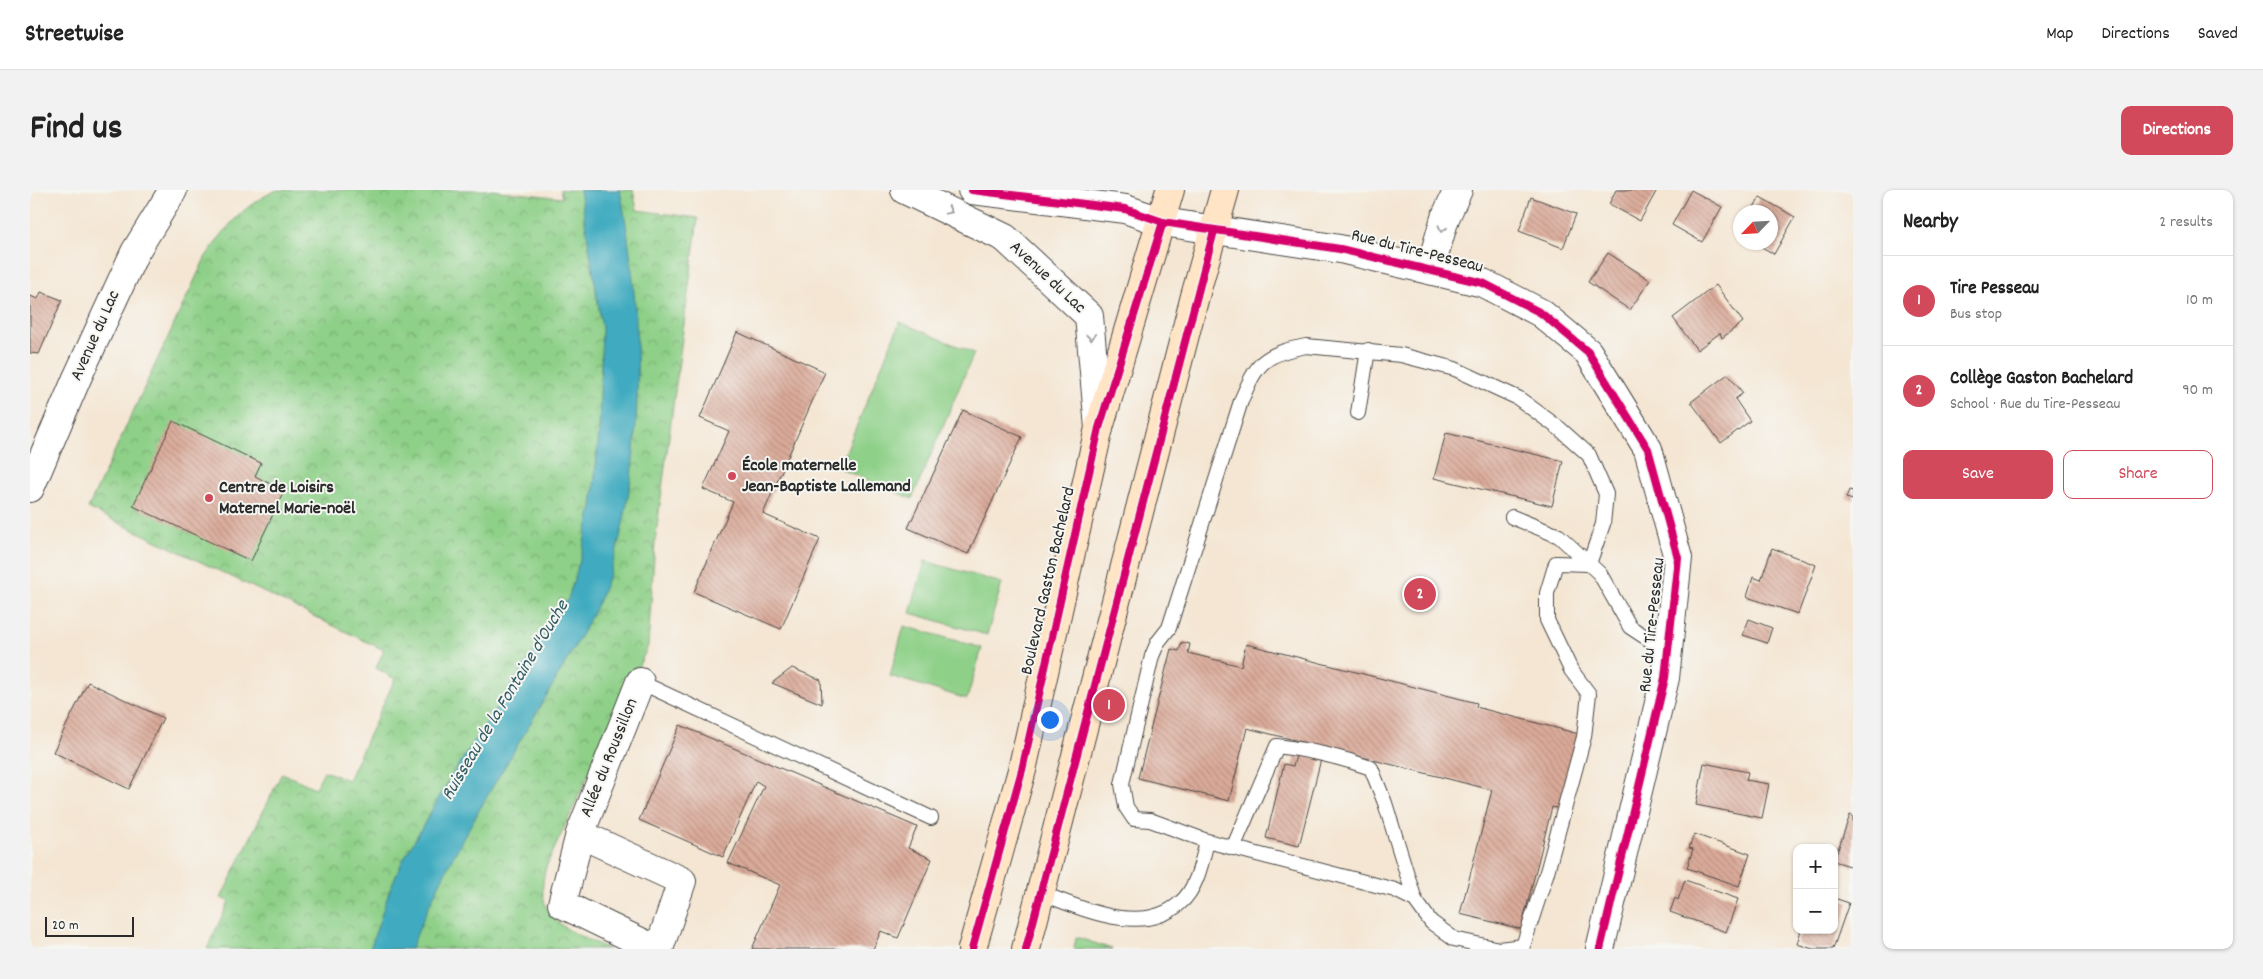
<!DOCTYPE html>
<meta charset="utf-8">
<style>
body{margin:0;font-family:Dekko,sans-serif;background:#f2f2f2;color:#222}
.controls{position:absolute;right:15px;bottom:15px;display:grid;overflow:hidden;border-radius:10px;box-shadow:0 1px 4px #0004}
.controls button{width:45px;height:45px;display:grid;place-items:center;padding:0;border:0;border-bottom:1px solid #e0e0e0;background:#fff;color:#222;font:25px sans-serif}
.compass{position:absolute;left:1703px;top:15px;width:45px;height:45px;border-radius:50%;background:#fff;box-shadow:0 1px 4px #0004;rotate:245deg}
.scale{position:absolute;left:15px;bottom:12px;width:89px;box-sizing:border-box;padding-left:5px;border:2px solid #2b2b2b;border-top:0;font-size:14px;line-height:18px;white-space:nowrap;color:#2b2b2b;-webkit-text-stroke:4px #f6f6f2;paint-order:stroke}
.you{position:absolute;left:1019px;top:529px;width:18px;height:18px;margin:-12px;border:4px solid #fff;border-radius:50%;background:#1a73e8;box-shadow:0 0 0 8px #1a73e833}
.badge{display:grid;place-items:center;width:32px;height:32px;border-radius:50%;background:#d1495b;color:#fff;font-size:16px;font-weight:700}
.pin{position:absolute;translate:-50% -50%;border:2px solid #fff;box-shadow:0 1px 5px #0006}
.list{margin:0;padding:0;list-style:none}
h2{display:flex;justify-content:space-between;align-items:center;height:65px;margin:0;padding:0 20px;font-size:21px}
h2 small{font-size:16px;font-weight:400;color:#767676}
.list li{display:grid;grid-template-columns:32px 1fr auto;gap:15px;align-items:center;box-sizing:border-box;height:90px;padding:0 20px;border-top:1px solid #e0e0e0}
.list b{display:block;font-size:19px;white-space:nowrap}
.list p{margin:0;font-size:16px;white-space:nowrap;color:#767676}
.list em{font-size:16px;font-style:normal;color:#767676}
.actions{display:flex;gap:10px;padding:15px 20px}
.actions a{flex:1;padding:11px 0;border:1px solid #d1495b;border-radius:10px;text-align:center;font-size:18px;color:#d1495b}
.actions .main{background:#d1495b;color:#fff}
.map{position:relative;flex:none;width:1823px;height:759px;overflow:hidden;border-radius:10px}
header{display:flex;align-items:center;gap:30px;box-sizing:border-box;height:70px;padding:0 25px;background:#fff;border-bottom:1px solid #e0e0e0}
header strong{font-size:24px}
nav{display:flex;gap:28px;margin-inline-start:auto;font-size:18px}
.intro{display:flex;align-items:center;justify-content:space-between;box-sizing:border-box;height:120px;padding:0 30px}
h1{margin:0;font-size:35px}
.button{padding:12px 22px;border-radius:10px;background:#d1495b;color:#fff;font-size:18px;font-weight:700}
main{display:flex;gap:30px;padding:0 30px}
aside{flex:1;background:#fff;border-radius:10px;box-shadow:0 1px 4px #0004}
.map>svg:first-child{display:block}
.park{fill:url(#park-crowns);stroke:#5c7e5a}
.pitch{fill:#8ed088;stroke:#5c7e5a}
.water{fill:#41abc0;stroke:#366b76}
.building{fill:url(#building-back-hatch)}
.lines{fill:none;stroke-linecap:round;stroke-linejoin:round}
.lane-casing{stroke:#494744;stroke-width:16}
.street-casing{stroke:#494744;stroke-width:30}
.secondary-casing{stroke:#494744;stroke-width:30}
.lane{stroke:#fff;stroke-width:14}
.street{stroke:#fff;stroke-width:28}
.secondary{stroke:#ffe4c6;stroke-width:28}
.cycleway-casing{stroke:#f6f6f2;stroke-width:11}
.cycleway{stroke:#d6006c;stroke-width:8}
.oneway{stroke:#a0a0a0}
.poi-dot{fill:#d1495b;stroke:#f6f6f2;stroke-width:2}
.labels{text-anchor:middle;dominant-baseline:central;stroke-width:4;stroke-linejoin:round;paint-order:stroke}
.street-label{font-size:18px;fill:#2b2b2b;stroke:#f6f6f2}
.poi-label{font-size:18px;font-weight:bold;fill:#2b2b2b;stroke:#f6f6f2;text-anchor:start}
.water-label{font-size:19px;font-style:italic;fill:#345e67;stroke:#f6f6f2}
</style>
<header>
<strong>Streetwise</strong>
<nav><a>Map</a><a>Directions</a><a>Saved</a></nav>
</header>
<div class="intro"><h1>Find us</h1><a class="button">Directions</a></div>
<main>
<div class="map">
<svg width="1823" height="759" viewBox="0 0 1823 759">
<defs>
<pattern id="park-crowns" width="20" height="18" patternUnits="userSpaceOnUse" patternTransform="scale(1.25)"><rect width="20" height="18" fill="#8ed088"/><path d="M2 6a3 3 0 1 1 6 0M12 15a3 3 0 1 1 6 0" fill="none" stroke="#74a96f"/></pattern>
<pattern id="building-back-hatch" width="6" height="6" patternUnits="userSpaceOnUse" patternTransform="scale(1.25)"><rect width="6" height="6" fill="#dbab9a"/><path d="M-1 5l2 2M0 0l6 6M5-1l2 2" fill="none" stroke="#b28b7e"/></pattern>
</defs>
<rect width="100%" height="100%" fill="#f6f6f2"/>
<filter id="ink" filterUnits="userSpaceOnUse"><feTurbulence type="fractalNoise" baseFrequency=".02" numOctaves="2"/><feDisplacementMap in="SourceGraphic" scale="10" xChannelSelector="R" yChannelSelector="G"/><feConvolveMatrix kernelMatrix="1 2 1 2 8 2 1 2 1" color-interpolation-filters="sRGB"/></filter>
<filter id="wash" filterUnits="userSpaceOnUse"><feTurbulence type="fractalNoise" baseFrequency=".0096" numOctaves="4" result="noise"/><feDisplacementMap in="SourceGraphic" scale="20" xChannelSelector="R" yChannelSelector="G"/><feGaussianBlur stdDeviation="1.12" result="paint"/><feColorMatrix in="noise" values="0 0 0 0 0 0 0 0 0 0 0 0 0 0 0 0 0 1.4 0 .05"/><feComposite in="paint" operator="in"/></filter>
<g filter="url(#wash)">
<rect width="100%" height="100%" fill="#f4e6d3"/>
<path class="park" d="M247 0H461L532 8 530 0H603L607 20 668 28 625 352 618 456 516 677C501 731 540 741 579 759H177L199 711 191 708 252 583 285 598 294 581 318 590 365 489 346 478 354 460 58 318 175 68C195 38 214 14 247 0Z"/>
<g class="pitch">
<path d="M870 132 944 163 882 309 809 278Z"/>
<path d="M895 371 972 393 957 445 880 423Z"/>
<path d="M874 436 952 458 937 509 860 486Z"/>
<path d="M1046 747 1082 759H1044Z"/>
</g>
<path class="water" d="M550 0H590C613 116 618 284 575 396 563 427 544 457 528 486 477 576 418 662 381 759H340L360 699 372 672 422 585 538 409 550 370 562 317 569 243 572 138Z"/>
<g id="blocks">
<g class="building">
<path d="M1586 0H1627L1610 31 1579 14Z"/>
<path d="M1661 0 1692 17 1672 52 1642 35Z"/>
<path d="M1501 7 1546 24 1533 58 1489 41Z"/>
<path d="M1730 7 1765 27 1744 64 1723 52H1740V22H1721Z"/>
<path d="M1578 63 1620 90 1600 120 1558 92Z"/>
<path d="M1686 95 1713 132 1692 148 1690 143 1667 160 1643 128Z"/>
<path d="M11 102 32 110 9 164 0 163V106L8 109Z"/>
<path d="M707 142 795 182 733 324 790 349 751 439 664 402 703 312 673 299 699 241 670 228Z"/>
<path d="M1698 184 1713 203 1705 209 1720 231 1691 253 1661 212Z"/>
<path d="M933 220 992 247 938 364 878 338Z"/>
<path d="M143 231 231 273 225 286 254 301 221 371 103 316Z"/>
<path d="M1416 243 1533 271 1522 316 1404 288Z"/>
<path d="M1819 300 1823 301V310L1816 308Z"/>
<path d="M1742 358 1786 375 1768 424 1717 407 1723 387 1731 390Z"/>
<path d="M1719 429 1742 438 1737 453 1713 445Z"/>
<path d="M1152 452 1160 454 1158 463 1211 476 1216 454 1447 513 1446 517 1549 544 1530 619 1522 617 1491 739 1430 724 1462 600 1217 538 1199 611 1108 588 1141 459 1149 461Z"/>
<path d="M762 478 791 490 792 514 742 493Z"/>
<path d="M58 492 133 528 99 599 23 562Z"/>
<path d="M650 535 887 637 878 658 902 669 868 748 851 741 843 759H722L750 695 698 673 734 596 726 591 693 667 609 630Z"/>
<path d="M1267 563 1291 569 1269 656 1236 648 1254 574 1263 576Z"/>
<path d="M1674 573 1718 582 1716 590 1739 594 1732 628 1666 615Z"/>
<path d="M1820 625 1823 626V677L1804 671Z"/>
<path d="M1664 644 1720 664 1709 696 1657 678 1663 659 1659 658Z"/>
<path d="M1655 690 1708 709 1696 742 1640 722 1645 708 1648 710Z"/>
<path d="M1804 708 1819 713 1803 759H1783L1767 754 1771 740H1804Z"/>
</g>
</g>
</g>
<g filter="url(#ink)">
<use href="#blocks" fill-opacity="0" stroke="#494744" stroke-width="1"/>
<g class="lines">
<g class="lane-casing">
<g id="lane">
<path d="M1276 156 1371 165 1425 179 1488 208 1530 239 1559 265 1576 304 1573 334 1559 374 1526 373 1517 403V430L1541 480 1559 504 1554 547 1517 682 1493 756 1469 759 1424 749 1401 732 1385 710 1365 700 1177 651 1120 630 1104 629 1096 617 1092 594 1122 466 1128 452 1139 438 1211 211C1227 172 1234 164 1276 156Z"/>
<path d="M1328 223 1338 160"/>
<path d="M1482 327 1529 346 1570 384 1600 437 1638 462"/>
<path d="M610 492 901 628"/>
<path d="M1203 658 1247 556C1280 560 1310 567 1341 578L1355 613 1385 710"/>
<path d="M1011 703C1051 718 1112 747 1150 713 1167 699 1172 671 1177 651"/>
</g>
</g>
<g class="street-casing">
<g id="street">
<path d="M875 0 975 48 1059 126 1069 238"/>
<path d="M942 0 1095 19 1133 32 1310 59 1453 93 1511 123 1558 162 1618 259 1648 368 1635 488 1570 759"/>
<path d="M1400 79 1415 28 1428 0"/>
<path d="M0 298 47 188 105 62 143 0"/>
<path d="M610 492 550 644 532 714 625 759"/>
<path d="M550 644 652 691 629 759"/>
</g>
</g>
<g class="secondary-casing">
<g id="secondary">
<path d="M942 759 992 580 1069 238 1140 0"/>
<path d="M996 759 1165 106 1195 0"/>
</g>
</g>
<use href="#lane" class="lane"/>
<use href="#street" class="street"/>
<use href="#secondary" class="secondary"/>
<g class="cycleway-casing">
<g id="cycleway">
<path d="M942 0 1095 19 1133 32 1310 59 1453 93 1511 123 1558 162 1618 259 1648 368 1635 488 1570 759"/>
<path d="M942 759 992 580 1069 238 1133 32"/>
<path d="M996 759 1184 41"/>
</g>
</g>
<use href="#cycleway" class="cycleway"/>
</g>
<defs><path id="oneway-chevron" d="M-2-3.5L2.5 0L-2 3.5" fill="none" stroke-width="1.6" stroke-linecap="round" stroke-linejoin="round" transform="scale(1.25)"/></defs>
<g class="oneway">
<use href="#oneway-chevron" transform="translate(919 21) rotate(26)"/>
<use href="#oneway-chevron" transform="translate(1412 39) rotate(107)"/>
<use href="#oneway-chevron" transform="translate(1061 147) rotate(85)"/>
</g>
</g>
<g class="poi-dot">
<circle cx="702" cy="286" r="5"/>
<circle cx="179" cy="308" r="5"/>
</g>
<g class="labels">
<g class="street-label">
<text transform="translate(1387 62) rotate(14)">Rue du Tire-Pesseau</text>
<text transform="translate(1017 88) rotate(43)">Avenue du Lac</text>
<text transform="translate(66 146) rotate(-66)">Avenue du Lac</text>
<text transform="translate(1019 391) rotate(-77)">Boulevard Gaston Bachelard</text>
<text transform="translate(1623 435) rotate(-84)">Rue du Tire-Pesseau</text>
<text transform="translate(580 568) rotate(-68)">Allée du Roussillon</text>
</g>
<g class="poi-label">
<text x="712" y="276">École maternelle<tspan x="712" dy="21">Jean-Baptiste Lallemand</tspan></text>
<text x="189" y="298">Centre de Loisirs<tspan x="189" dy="21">Maternel Marie-noël</tspan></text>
</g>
<g class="water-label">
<text transform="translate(476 511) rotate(-59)">Ruisseau de la Fontaine d'Ouche</text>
</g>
</g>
</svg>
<div class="controls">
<button>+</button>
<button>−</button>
</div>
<svg class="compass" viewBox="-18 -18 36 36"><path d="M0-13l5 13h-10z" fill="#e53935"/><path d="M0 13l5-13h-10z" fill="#767676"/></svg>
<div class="scale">20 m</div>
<div class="you"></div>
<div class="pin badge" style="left:1079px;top:515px">1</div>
<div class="pin badge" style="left:1390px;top:404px">2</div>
</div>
<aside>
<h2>Nearby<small>2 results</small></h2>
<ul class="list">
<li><span class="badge">1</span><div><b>Tire Pesseau</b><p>Bus stop</p></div><em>10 m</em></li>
<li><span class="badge">2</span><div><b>Collège Gaston Bachelard</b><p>School · Rue du Tire-Pesseau</p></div><em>90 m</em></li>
</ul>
<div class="actions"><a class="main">Save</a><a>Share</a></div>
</aside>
</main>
